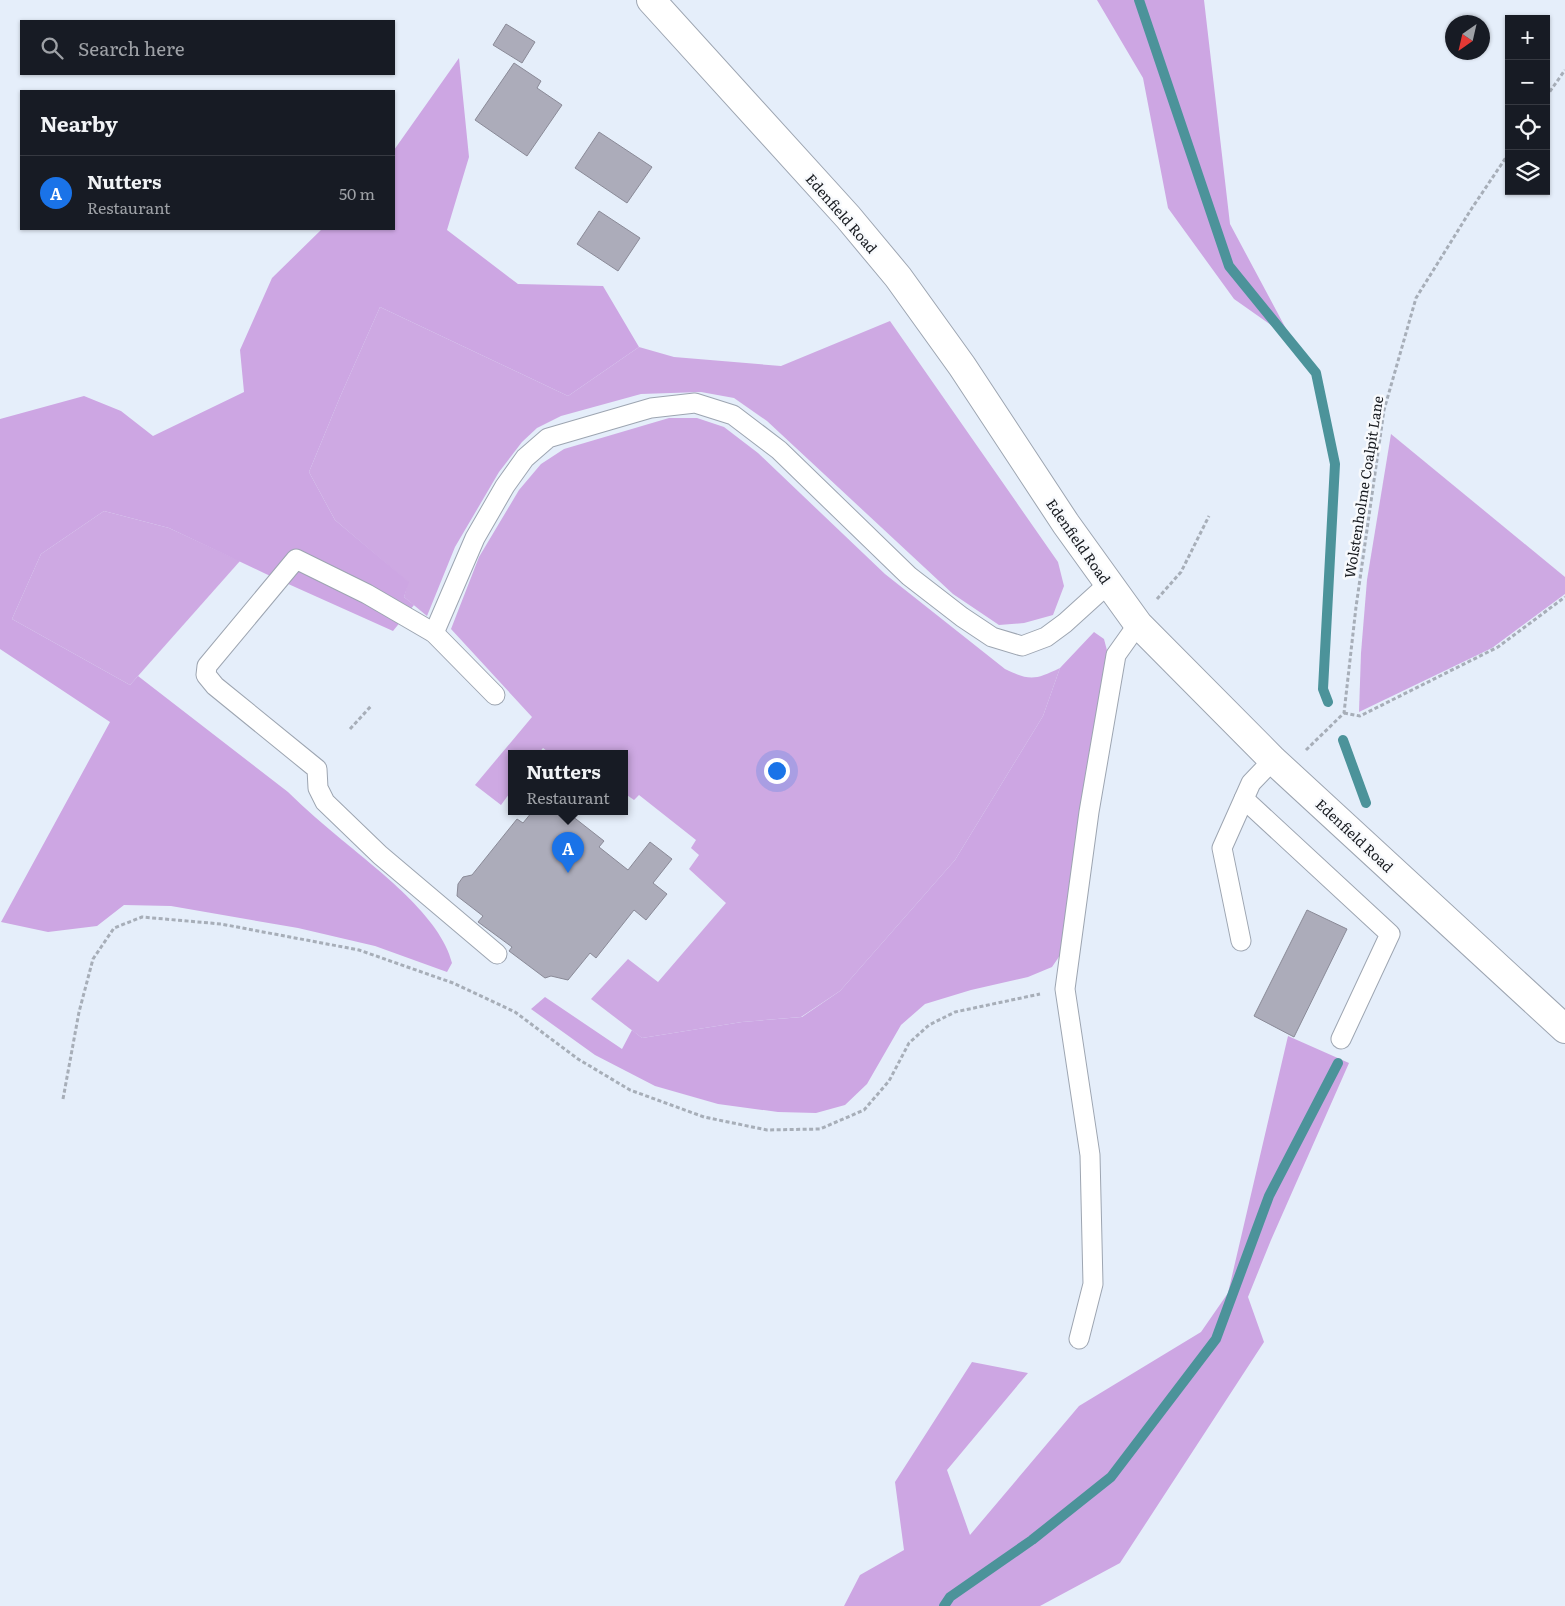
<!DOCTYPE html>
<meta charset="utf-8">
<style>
body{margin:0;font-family:Literata,serif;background:#242831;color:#f1f3f6}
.controls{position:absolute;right:15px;top:15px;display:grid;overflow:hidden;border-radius:0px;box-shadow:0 1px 4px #0004}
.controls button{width:45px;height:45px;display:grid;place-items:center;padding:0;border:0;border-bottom:1px solid #363941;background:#171b24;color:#f1f3f6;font:25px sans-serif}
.compass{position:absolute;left:1445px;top:15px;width:45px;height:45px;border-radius:50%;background:#171b24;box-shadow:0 1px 4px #0004;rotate:214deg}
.you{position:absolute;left:776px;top:770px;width:18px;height:18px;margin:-12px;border:4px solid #fff;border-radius:50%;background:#1a73e8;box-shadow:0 0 0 8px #1a73e833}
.badge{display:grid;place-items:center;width:32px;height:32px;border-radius:50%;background:#1a73e8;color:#fff;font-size:16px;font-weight:700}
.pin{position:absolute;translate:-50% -41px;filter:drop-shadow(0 1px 2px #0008)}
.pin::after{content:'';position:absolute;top:26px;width:18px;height:15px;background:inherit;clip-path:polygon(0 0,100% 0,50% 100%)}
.popup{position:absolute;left:508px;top:750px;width:120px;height:65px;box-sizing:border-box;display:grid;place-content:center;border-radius:0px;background:#171b24;filter:drop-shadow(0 1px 4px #0005);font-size:16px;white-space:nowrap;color:#9ea1a6}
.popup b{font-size:19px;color:#f1f3f6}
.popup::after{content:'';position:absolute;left:50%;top:100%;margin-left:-10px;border:10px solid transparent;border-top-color:#171b24}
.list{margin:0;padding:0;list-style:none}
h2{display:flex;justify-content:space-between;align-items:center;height:65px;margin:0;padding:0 20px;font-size:21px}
h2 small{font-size:16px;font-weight:400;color:#9ea1a6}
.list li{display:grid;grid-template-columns:32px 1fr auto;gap:15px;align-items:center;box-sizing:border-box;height:75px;padding:0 20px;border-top:1px solid #363941}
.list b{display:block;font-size:19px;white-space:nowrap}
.list p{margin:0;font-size:16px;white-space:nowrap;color:#9ea1a6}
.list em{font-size:16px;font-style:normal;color:#9ea1a6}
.icon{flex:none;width:28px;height:28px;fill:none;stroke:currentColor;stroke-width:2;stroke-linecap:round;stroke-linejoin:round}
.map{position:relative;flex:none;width:1565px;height:1606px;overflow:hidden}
.search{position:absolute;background:#171b24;box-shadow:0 1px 4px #0004;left:20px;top:20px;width:375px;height:55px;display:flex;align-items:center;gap:12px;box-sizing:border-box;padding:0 18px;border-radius:0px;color:#9ea1a6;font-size:19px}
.panel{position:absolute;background:#171b24;box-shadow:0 1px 4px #0004;left:20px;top:90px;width:375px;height:140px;border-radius:0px}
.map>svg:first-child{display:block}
.green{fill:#cea9e3}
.forest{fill:#cda6e3}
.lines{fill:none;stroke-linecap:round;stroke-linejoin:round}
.stream{stroke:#4c939a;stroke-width:10}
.building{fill:#acacba;stroke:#8a8a97}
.service-casing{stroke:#9da5b1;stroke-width:21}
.primary-casing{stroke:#9da5b1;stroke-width:30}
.path{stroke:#a7aeb8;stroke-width:3;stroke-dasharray:4 2.5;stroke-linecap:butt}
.service{stroke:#fff;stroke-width:19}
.primary{stroke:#fff;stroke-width:28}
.labels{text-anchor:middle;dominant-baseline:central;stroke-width:5;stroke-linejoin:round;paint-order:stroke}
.street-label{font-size:14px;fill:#181b20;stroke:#f8fafd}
</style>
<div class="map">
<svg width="1565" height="1606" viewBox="0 0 1565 1606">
<rect width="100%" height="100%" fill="#e5eefa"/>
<g class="green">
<path d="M380 307 568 396 639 347 674 357 781 366 890 321 1058 562 1064 586 1053 615 1024 623 999 625 953 594 767 421 734 398 701 392 641 394 561 416 537 428 522 442 499 472 455 547 427 616 404 597 408 582 335 520 309 472 340 397Z"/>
<path d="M669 418H697L724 427 758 453 885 574 1005 669C1030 681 1035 680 1060 668L1043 716 955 860 840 991 801 1017 742 1022 642 1038 591 999 628 959 658 982 726 903 689 869 699 855 691 848 696 840 639 795 634 800 624 793V754H551L543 748 538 754H512V790L501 805 475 785 532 717 451 629 479 557 519 490 541 464 564 449Z"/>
<path d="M1391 434 1565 577V594L1492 648 1359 712 1361 653 1367 580Z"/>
<path d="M104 511 169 528 240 561 130 685 12 619 41 554Z"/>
</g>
<g class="forest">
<path d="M1097 0H1204L1230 224 1292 340 1234 299 1168 208 1143 78Z"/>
<path d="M459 58 469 157 447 230 518 284 603 286 639 347 568 396 380 307 340 397 309 472 335 520 409 582 404 597 414 605 393 631 266 574 169 528 104 511 41 554 12 619 130 685 138 676 288 792C305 809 324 825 342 840 378 870 441 917 452 963L447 972 375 946 298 928 171 906 124 905 97 926 48 932 1 922 110 722 0 649V419L84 396 121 411 153 436 244 392 240 350 272 278 322 229H394V150Z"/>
<path d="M1094 632 1104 639 1110 662 1065 948 1052 967 1028 977 971 990 925 1004 901 1025 867 1084 845 1105 816 1113 778 1112 718 1104 655 1086 595 1055 531 1009 545 997 622 1049 632 1030 642 1038 742 1022 802 1017 840 991 955 860 1043 716 1060 668Z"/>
<path d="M1288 1036 1349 1063 1271 1240 1248 1297 1264 1342 1120 1563 1040 1606H844L860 1575 904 1550 895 1482 972 1362 1028 1373 947 1470 970 1535 1079 1406 1201 1332 1228 1293Z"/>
</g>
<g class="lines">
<g class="stream">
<path d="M1139 0 1229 266 1316 373 1335 464 1323 689 1328 702"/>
<path d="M1343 740 1366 803"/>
<path d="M944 1606 950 1597 1032 1540 1111 1477 1216 1339 1269 1196 1338 1063"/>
</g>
</g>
<g class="building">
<path d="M506 24 535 42 522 63 493 45Z"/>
<path d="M514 63 541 81 537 88 562 105 527 156 475 120Z"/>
<path d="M599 132 652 167 627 203 575 168Z"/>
<path d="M599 211 640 238 618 271 577 244Z"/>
<path d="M532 812H567L604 841 599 847 628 870 650 842 672 859 653 883 667 894 646 920 634 910 596 958 590 953 568 980 551 976 545 978 509 951 512 947 478 922 483 916 457 896 458 884 463 877 472 875 517 819 523 823Z"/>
<path d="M1307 910 1347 929 1294 1037 1254 1016Z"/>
</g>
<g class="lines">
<g class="service-casing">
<g id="service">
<path d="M434 633 475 538 505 486 525 458 548 438 651 408 695 403 733 415 779 450 909 576 962 617 992 637 1022 646 1046 637 1065 623 1108 584"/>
<path d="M495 695 434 633 367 594 296 559 207 666 206 675 215 686 317 769 318 788 325 802 380 855 497 954"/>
<path d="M1244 799 1390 934 1341 1039"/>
<path d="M1241 941 1222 848 1251 783 1273 760"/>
<path d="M1079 1339 1093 1284 1090 1155 1065 989 1089 812 1116 655 1138 624"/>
</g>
</g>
<g class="primary-casing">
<path id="primary" d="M651 0 848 217 898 277 962 366 1066 524 1138 624 1273 760 1565 1029"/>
</g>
<g class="path">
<path d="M1546 97 1565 70"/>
<path d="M1157 599 1181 572 1209 516"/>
<path d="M1344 713 1360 716 1498 647 1565 597"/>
<path d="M350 729 372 705"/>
<path d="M1306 750 1344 713 1356 607 1384 410 1416 298 1472 208 1509 153"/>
<path d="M63 1099 79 1012 93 959 114 928 142 917 221 924 359 950 453 983 515 1012 578 1059 630 1090 704 1117 767 1130 820 1129 864 1110 889 1081 909 1043 929 1025 955 1012 1040 994"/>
</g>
<use href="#service" class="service"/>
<use href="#primary" class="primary"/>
</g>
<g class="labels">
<g class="street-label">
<text transform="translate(842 213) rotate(49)">Edenfield Road</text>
<text transform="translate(1363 487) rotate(-81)">Wolstenholme Coalpit Lane</text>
<text transform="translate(1079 541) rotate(55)">Edenfield Road</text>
<text transform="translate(1355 835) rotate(43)">Edenfield Road</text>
</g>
</g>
</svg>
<div class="controls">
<button>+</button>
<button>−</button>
<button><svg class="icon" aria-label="locate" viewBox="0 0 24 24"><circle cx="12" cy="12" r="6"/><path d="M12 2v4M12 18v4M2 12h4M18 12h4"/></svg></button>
<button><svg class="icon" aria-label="layers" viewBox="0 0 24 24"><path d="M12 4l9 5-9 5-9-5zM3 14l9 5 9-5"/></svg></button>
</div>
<svg class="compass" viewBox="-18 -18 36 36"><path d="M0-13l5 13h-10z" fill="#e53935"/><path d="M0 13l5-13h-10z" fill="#9ea1a6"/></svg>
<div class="you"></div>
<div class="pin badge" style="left:568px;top:873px">A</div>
<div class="popup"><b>Nutters</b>Restaurant</div>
<div class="search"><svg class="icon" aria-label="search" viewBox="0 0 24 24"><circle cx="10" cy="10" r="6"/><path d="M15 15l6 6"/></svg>Search here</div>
<section class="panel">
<h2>Nearby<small></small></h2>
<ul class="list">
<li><span class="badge">A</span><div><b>Nutters</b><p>Restaurant</p></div><em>50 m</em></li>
</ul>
</section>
</div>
